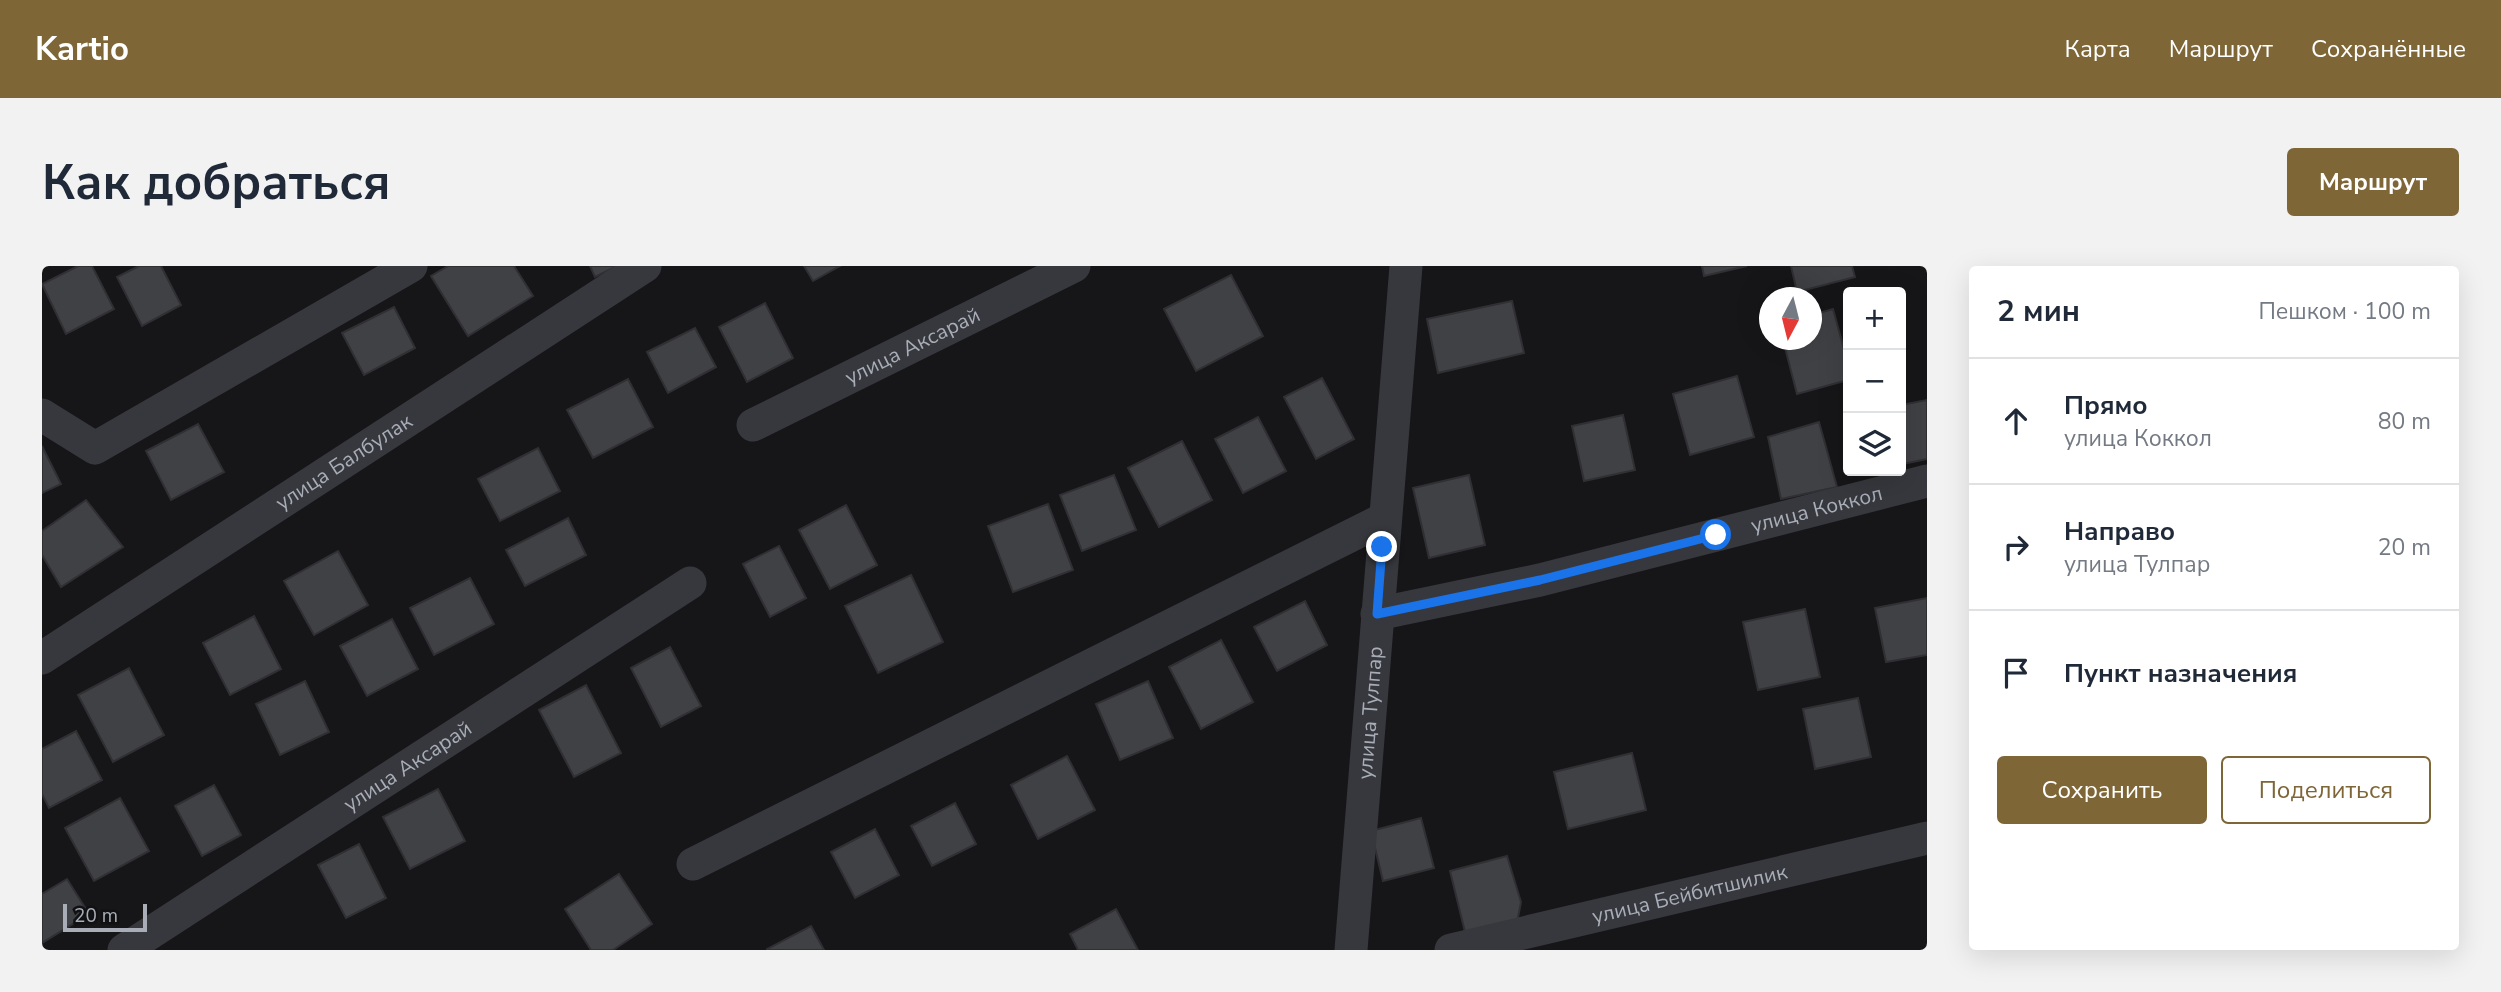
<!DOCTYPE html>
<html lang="ru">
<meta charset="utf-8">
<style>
body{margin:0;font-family:"Nunito Sans",sans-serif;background:#f2f2f3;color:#1f2937}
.controls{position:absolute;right:21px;top:21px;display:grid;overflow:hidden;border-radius:7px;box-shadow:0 7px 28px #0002}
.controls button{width:63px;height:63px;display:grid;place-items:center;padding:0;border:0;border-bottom:2px solid #e0e1e3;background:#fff;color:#1f2937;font:35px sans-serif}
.compass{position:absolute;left:1717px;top:21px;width:63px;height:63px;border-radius:50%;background:#fff;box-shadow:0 7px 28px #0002;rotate:187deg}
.scale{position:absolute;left:21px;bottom:18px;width:84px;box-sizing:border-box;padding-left:7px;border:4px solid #a8adb8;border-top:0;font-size:19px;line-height:24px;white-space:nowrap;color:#a8adb8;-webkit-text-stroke:5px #111113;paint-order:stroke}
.stop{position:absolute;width:21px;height:21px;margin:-16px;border:5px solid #1a73e8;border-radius:50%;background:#fff}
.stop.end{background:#1a73e8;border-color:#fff;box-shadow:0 2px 7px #0008}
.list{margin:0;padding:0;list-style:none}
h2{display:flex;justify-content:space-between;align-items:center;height:91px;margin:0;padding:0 28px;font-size:30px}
h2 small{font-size:23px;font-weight:400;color:#747a83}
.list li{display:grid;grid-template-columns:46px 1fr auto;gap:21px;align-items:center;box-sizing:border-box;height:126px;padding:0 28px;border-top:2px solid #e0e1e3}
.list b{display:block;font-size:26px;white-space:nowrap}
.list p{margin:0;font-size:23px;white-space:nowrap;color:#747a83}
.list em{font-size:23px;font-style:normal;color:#747a83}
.actions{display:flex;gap:14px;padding:21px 28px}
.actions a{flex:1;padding:16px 0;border:2px solid #7e6636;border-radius:7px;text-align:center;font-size:24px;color:#7e6636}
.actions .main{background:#7e6636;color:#fff}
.icon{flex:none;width:38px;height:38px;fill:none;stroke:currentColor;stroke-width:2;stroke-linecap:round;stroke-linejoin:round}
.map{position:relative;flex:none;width:1885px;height:684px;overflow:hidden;border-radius:7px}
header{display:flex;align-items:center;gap:42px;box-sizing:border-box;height:98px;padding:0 35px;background:#7e6636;color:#fff}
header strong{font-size:33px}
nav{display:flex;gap:38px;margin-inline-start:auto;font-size:24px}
.intro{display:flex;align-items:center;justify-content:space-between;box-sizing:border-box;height:168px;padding:0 42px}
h1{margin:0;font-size:49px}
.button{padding:18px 32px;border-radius:7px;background:#7e6636;color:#fff;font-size:24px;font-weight:700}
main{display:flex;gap:42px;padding:0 42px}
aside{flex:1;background:#fff;border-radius:7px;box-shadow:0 7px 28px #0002}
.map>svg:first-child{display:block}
.building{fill:#404145;stroke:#303034;stroke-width:2}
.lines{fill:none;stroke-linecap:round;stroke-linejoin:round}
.minor{stroke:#37383d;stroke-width:33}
.route{stroke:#1a73e8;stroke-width:9}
.labels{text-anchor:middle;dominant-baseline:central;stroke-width:6;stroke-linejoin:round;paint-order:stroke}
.street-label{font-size:21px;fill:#a8adb8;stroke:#111113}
</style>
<header>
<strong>Kartio</strong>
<nav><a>Карта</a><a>Маршрут</a><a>Сохранённые</a></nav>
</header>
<div class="intro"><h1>Как добраться</h1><a class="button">Маршрут</a></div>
<main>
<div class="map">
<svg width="1885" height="684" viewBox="0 0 1885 684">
<rect width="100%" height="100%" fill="#161618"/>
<g class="building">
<path d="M36 0H50L72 43 24 68 0 18Z"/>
<path d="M97 0H119L139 39 100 60 75 11Z"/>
<path d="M406 0H472L491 30 426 70 389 10Z"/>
<path d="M548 0H575L553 11Z"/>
<path d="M762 0H798L771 15Z"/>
<path d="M1660 0H1705L1662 10Z"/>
<path d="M1749 0H1810L1813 11 1755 26Z"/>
<path d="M1189 9 1221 70 1154 105 1122 43Z"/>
<path d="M1470 35 1482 87 1396 107 1385 53Z"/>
<path d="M723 37 751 92 705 116 677 61Z"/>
<path d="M352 41 373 82 322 109 300 67Z"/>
<path d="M1791 43 1806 98V114L1755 128 1741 74H1770V49Z"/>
<path d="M653 62 674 101 626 127 605 86Z"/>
<path d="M1695 110 1712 171 1648 189 1631 128Z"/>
<path d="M1280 112 1312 173 1274 193 1242 131Z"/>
<path d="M586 113 611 161 551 192 525 144Z"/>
<path d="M1885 134V193L1861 198 1859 139Z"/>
<path d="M1581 149 1593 204 1542 215 1530 160Z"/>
<path d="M1216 151 1244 205 1201 227 1173 173Z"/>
<path d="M1777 156 1795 221 1739 233 1726 171Z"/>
<path d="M156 158 182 206 129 234 104 185Z"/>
<path d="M1140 175 1170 234 1117 261 1086 202Z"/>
<path d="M0 180 19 218 0 227Z"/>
<path d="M496 182 518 225 458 255 436 213Z"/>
<path d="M1072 209 1094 264 1040 285 1018 229Z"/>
<path d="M1427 209 1443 279 1387 292 1371 222Z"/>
<path d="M44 234 81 281 19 321 0 289V265Z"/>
<path d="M1006 238 1031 304 971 326 946 260Z"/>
<path d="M804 239 835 299 788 323 757 264Z"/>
<path d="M526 252 544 289 483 320 464 284Z"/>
<path d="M737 280 764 332 728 351 701 298Z"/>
<path d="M296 285 326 339 272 369 242 315Z"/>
<path d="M869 309 901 376 836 407 803 340Z"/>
<path d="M428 312 452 358 392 389 368 342Z"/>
<path d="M1885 332V389L1844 396 1833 342Z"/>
<path d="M1263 335 1285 379 1235 405 1212 361Z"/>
<path d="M1763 343 1778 411 1716 424 1701 356Z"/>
<path d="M212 350 239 403 188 429 161 377Z"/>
<path d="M350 353 376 403 325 430 298 380Z"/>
<path d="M1179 374 1211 436 1159 463 1127 401Z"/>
<path d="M628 381 659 440 619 461 589 402Z"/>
<path d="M87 402 122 469 71 496 36 429Z"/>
<path d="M263 415 287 466 238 489 214 438Z"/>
<path d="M1106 415 1131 472 1078 494 1054 438Z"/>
<path d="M544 419 579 487 532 511 497 444Z"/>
<path d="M1816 432 1829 491 1773 503 1761 443Z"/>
<path d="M34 465 60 514 7 542 0 528V483Z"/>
<path d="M1590 487 1604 544 1526 563 1512 506Z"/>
<path d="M1025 490 1053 544 996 573 969 519Z"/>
<path d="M172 519 199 569 160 590 133 540Z"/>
<path d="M396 523 423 575 368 603 341 551Z"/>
<path d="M78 532 107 585 52 615 23 562Z"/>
<path d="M913 537 934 578 890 600 869 560Z"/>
<path d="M1379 552 1392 602 1341 615 1329 565Z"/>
<path d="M833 563 857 609 813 632 789 586Z"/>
<path d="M317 578 344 632 304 652 276 599Z"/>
<path d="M1465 590 1479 636 1475 657 1423 666 1408 605Z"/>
<path d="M577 608 610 658 571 684H549L523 643Z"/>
<path d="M25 613 47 648 0 677V628Z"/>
<path d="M1074 643 1096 684H1036L1028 668Z"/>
<path d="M769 660 782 684H725V683Z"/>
</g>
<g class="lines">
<g class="minor">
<path d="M0 149 53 182 369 0"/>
<path id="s1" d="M711 159 1032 0"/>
<path id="s2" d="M1335 348 1498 314 1885 215"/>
<path id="s3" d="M0 392 603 0"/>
<path d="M651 598 1342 253"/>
<path id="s4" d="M82 684 648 317"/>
<path id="s5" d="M1309 684 1364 0"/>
<path id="s6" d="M1409 684 1885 572"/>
</g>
</g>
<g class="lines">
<path class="route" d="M1340 281 1335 348 1498 314 1674 269"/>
</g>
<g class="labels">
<g class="street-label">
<text stroke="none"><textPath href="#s1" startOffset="178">улица Аксарай</textPath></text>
<text stroke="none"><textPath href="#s3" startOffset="360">улица Балбулак</textPath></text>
<text stroke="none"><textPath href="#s2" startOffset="452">улица Коккол</textPath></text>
<text stroke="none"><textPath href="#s5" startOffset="238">улица Тулпар</textPath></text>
<text stroke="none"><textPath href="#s4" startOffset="338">улица Аксарай</textPath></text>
<text stroke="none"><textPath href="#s6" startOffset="245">улица Бейбитшилик</textPath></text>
</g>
</g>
</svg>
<div class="controls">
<button>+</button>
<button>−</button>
<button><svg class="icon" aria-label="layers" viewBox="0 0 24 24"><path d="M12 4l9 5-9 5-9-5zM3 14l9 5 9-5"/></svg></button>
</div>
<svg class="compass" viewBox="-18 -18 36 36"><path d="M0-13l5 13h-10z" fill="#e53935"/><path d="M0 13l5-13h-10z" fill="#747a83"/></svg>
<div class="scale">20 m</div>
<div class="stop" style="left:1674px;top:269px"></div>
<div class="stop end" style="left:1340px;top:281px"></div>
</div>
<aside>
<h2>2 мин<small>Пешком · 100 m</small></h2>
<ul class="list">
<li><svg class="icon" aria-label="ahead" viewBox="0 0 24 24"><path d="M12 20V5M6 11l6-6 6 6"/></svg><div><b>Прямо</b><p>улица Коккол</p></div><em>80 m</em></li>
<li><svg class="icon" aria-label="right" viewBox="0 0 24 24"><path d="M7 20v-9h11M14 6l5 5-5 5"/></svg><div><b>Направо</b><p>улица Тулпар</p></div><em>20 m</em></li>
<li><svg class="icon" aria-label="arrive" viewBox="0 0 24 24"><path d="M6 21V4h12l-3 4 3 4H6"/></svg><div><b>Пункт назначения</b></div></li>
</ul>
<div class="actions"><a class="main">Сохранить</a><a>Поделиться</a></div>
</aside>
</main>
